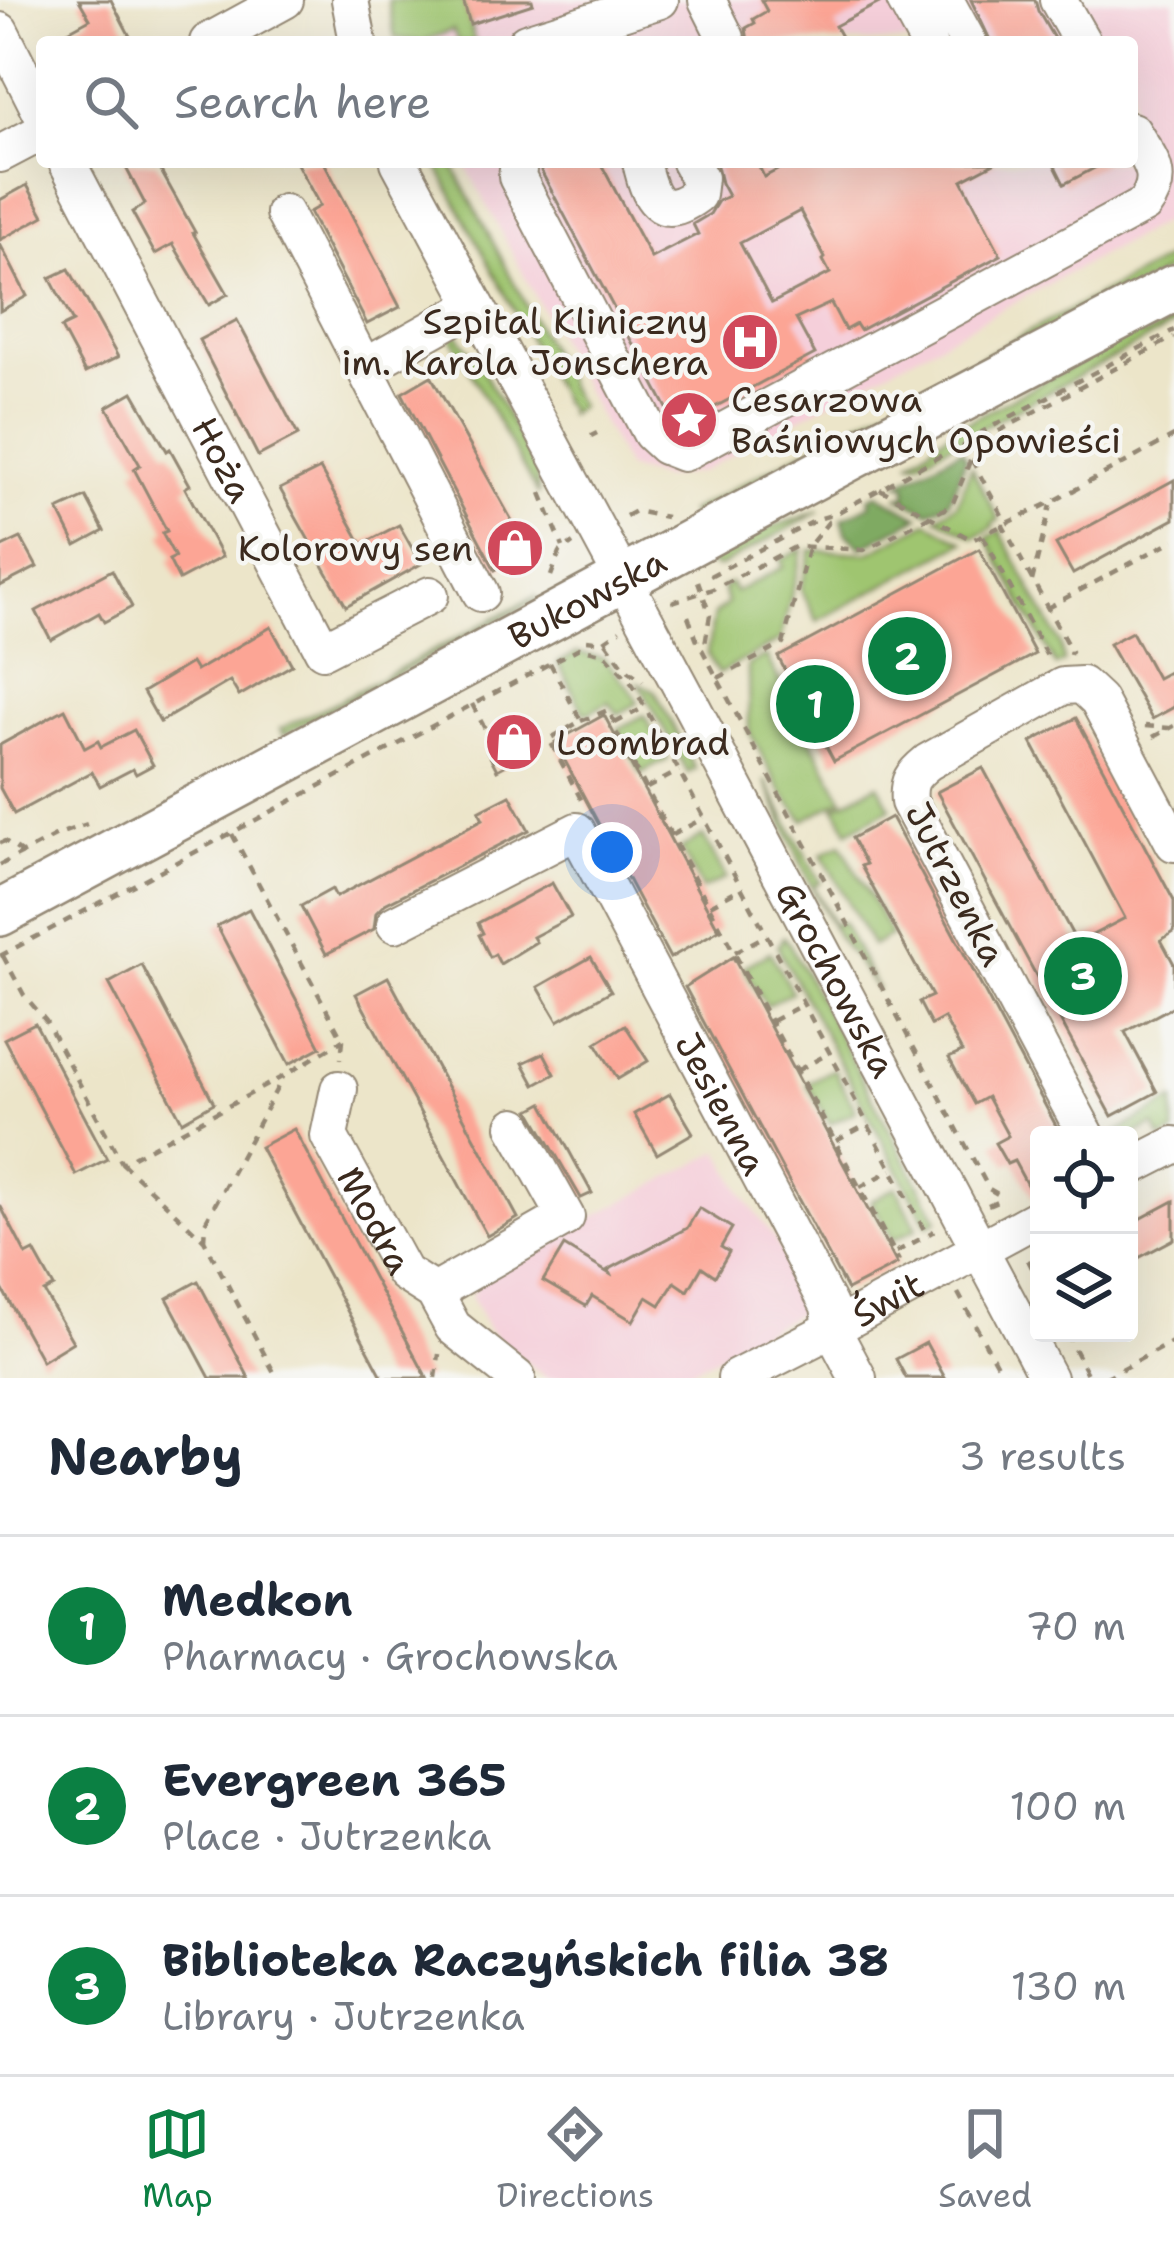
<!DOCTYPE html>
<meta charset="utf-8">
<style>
body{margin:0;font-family:"Shantell Sans",sans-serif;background:#f2f2f3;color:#1f2937}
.controls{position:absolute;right:36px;bottom:36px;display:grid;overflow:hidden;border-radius:12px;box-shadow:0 12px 48px #0002}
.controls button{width:108px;height:108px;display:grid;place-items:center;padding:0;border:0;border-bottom:3px solid #e0e1e3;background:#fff;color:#1f2937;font:60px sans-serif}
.you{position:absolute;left:612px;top:852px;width:42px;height:42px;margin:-30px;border:9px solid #fff;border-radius:50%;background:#1a73e8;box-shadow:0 0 0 18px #1a73e833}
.badge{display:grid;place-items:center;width:78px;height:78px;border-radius:50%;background:#0b8043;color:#fff;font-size:39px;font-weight:700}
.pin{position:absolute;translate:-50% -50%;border:6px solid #fff;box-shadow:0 3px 12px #0006}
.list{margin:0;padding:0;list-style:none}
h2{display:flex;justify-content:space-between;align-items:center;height:156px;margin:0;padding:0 48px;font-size:51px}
h2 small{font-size:39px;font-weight:400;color:#747a83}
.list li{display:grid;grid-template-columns:78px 1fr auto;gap:36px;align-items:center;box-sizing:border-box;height:180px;padding:0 48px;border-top:3px solid #e0e1e3}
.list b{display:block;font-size:45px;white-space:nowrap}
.list p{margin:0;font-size:39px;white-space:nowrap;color:#747a83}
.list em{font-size:39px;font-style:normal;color:#747a83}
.icon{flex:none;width:66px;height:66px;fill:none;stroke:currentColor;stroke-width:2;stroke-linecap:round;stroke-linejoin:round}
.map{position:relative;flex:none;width:1174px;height:1378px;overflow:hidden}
.search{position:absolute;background:#fff;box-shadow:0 12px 48px #0002;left:36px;right:36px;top:36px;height:132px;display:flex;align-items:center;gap:30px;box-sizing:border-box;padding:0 42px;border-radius:12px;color:#747a83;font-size:45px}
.sheet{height:696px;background:#fff}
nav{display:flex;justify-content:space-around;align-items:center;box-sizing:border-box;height:168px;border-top:3px solid #e0e1e3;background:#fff;font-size:33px;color:#747a83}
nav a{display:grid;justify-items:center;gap:6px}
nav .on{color:#0b8043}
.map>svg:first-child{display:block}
.built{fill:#f5cfda}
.green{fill:#9fc570;stroke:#6d7847;stroke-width:3}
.forest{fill:#7faa62;stroke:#5d6a40;stroke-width:3}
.building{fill:#fca595;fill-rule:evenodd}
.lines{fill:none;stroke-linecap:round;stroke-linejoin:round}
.minor-casing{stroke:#948874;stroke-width:40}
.major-casing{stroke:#948874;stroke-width:50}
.path{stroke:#948874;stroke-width:4.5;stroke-dasharray:9 9;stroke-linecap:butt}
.minor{stroke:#fff;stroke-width:36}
.major{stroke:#fff;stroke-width:45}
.labels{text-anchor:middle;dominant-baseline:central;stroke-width:9;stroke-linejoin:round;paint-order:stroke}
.poi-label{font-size:36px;fill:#3b2a1e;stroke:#f6f6f2;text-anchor:end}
.street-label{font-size:36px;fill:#3b2a1e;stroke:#f6f6f2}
</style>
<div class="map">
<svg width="1174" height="1378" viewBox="0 0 1174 1378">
<rect width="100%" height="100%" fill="#f6f6f2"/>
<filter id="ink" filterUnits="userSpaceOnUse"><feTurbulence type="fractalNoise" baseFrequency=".00833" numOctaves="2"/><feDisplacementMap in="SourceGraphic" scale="24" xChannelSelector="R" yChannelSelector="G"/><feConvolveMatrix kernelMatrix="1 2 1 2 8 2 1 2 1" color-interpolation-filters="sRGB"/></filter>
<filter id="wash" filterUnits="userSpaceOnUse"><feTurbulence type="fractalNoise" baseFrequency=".004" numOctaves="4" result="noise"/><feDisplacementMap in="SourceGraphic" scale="48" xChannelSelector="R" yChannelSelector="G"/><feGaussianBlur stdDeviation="2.7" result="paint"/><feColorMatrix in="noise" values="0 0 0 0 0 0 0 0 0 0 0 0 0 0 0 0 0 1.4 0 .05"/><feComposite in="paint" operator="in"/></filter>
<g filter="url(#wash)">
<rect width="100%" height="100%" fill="#ece5c9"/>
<g class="built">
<path d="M402 0H1174V216L700 472 663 478 627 469 464 162H1132V42H408Z"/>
<path d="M720 1151 744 1196 773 1236 805 1296 804 1310 676 1378H547L498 1341 489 1330 471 1298 478 1277Z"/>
</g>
<g class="green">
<path d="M388 0H463L475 42H458L453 30 421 42 395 38Z"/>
<path d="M435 162H451L579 407 569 414Z"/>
<path d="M1174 255V267L692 517 689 512Z"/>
<path d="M1174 320V325L917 462 911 461 950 431 1135 333 1145 335Z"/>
<path d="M455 330 482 369 537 473 538 495 448 331Z"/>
<path d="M971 467 999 520 992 524 993 527 974 537 937 517 957 504Z"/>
<path d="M820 511 719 567 713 566 709 559 767 529Z"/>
<path d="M928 522 964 542 817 621 801 589 811 550 868 553Z"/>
<path d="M1000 531 1060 643 1064 662 1056 666 987 538Z"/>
<path d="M803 549 780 640 718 674 707 653 714 615 727 604 723 587 730 583 735 592 783 567 780 559Z"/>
<path d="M536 596 538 599 283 735 280 729 338 701Z"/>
<path d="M577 653 603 658 631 690 638 703 618 714 609 702 588 713 583 711 558 663Z"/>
<path d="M766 656 843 799 804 820 782 793 749 731 748 665Z"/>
<path d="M639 683 655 691 695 769 688 773Z"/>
<path d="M644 715 668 759 641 773 618 729Z"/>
<path d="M765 780 820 882 813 886 834 925 842 922 878 990 837 936 808 879Z"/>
<path d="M878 784 891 808 848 831 835 807Z"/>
<path d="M703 836 726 878 702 889 681 849Z"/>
<path d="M841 844 891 935 872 946 822 854Z"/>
<path d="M783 937 790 945 938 1220 928 1225 780 952 778 946Z"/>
<path d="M770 952 792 992 766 1006 744 967Z"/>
<path d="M834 1069 856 1111 830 1124 807 1083Z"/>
<path d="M1174 1100V1133L1162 1139 1154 1125 1129 1138V1135H1112Z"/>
<path d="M896 1187 917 1228 893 1240 871 1201Z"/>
</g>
<g class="forest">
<path d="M962 449 966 458 949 501 929 512 897 496 906 497 907 485 899 483Z"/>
<path d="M878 494 919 517 862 547 846 533 842 519 871 504 869 498Z"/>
</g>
<g id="blocks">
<g class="building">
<path d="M79 0H111L133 42H48L90 19Z"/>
<path d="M463 0H532L533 4 470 24Z"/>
<path d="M761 0H883V1L835 26 844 42H748L746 28 755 23 753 19 767 11Z"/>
<path d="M971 0H1035L1038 11 1056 42H991Z"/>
<path d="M123 162H156L195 232 193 233 228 294 209 305 173 244 155 254 132 212 145 204Z"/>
<path d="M296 162H324L400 307 367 324 309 212 320 206Z"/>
<path d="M541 162H600L651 258 698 234 693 224 710 214 718 201 728 196 721 183 716 162H757L764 177 793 162H996L962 180 1001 255 860 330 856 324 845 330 831 303 796 319 815 354 677 427 541 171ZM800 211 825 258 823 260 830 273 772 303 740 243Z"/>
<path d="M1053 162H1106L1064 184Z"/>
<path d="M27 185 44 216 0 240V200Z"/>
<path d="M0 244 27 296 0 311Z"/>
<path d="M69 269 118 357 85 373 61 328 73 322 50 278Z"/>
<path d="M237 320 298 435 258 456 199 340Z"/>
<path d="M431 376 529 551 495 570 402 393Z"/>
<path d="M133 392 167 451 170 449 190 485 185 488 222 557 179 580 169 560 175 557 162 533 167 531 134 469 140 465 107 407Z"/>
<path d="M320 469 362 544 399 525 421 564 346 606 280 489Z"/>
<path d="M1174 480V519L1073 574 1056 544Z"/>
<path d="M86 497 104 531 76 546 58 510Z"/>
<path d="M21 538 37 567 0 586V548Z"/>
<path d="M979 549 1035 654 834 761 778 657Z"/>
<path d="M112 570 132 607 104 622 99 613 51 640 36 611Z"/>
<path d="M271 627 292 665 239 696 230 681 160 722 143 692 191 663 196 671Z"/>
<path d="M1132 632 1157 678 1174 669V707L1152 719 1109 644Z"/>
<path d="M65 709 85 748 98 741 101 747 134 730 153 765 136 774 133 769 100 786 92 772 14 814 0 788V745Z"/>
<path d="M604 715 719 930 670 958 555 742Z"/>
<path d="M1076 718 1174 901V932L1161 940 1174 964V1006L1125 1032 1157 1092 1112 1116 937 792 983 768 1077 943 1125 918 1031 742Z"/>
<path d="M515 736 525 755 497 770 487 751Z"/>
<path d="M510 795 529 830 385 904 376 913 374 929 326 954 301 906 332 889 336 897 483 819 479 811Z"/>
<path d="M891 817 1061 1135H1039V1195L1033 1196 1014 1161 1007 1164 995 1143 1008 1136 987 1097 974 1104 949 1058 962 1052 944 1018 931 1025 919 1002 932 996 861 866 866 864 852 838Z"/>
<path d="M552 883 571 917 533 937 536 942 500 964 495 954 490 957 479 935 483 933 478 923Z"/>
<path d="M249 909 321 1047 289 1064 217 926Z"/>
<path d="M591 957 611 991 558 1021 538 987Z"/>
<path d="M733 957 897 1264 847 1290 685 987Z"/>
<path d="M142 965 214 1103 182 1121 109 983Z"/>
<path d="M388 977 518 1218 487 1236 356 994Z"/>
<path d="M35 1023 107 1159 76 1175 4 1039Z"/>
<path d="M625 1025 648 1061 618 1079 596 1043Z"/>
<path d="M544 1053 555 1074 535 1085 523 1063Z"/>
<path d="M670 1094 693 1133 657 1154 634 1114Z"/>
<path d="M543 1103 592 1193 581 1198 530 1110Z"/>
<path d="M294 1129 427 1378H383L260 1147Z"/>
<path d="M1174 1201V1239L1129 1263V1225Z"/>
<path d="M0 1205 26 1255 34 1251 54 1287 44 1292 73 1342 42 1361 0 1285Z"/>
<path d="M699 1208 732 1228 721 1247 729 1252 715 1276 702 1267 688 1291 675 1282 660 1305 647 1297 633 1321 592 1296 586 1306 543 1281 564 1246 610 1274 608 1270 687 1228Z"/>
<path d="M198 1281 249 1378H210L167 1298Z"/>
<path d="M926 1343 945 1378H906L896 1359Z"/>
</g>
</g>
</g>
<g filter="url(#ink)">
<use href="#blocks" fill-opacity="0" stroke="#948874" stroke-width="3"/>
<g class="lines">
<g class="minor-casing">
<g id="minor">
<path d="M350 0 358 42"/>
<path d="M707 0 726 38"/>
<path d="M905 0 928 42"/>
<path d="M945 0 968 42"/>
<path d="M1058 0 1082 42"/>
<path d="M0 31 42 114"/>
<path d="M208 42 285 0"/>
<path d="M526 42 660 0"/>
<path d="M0 154 42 132"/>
<path id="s1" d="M67 162 323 650 430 595"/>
<path id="s2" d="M399 162 692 707 1048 1378"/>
<path d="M519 162 517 177 651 433 665 446 683 453 1144 205C1167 175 1148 159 1132 131"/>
<path d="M641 162C649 197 659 223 697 195L699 178 690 162"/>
<path d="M284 213 481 593"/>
<path d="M365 367 474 306"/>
<path id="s3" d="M395 924 577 831 829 1306 832 1329 858 1378"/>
<path id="s4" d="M339 1089 329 1136 404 1273 434 1292 453 1327 517 1378"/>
<path d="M1086 1135 909 802C907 781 912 775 928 762L1063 686 1082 685 1098 700 1174 843"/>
<path d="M1129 1168 1174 1145"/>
<path d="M434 1292 566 1217 515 1126"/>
<path id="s5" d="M736 1378 832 1329 1039 1217"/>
</g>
</g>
<g class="major-casing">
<g id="major">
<path id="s6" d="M0 913 849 458 1174 288"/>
</g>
</g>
<g class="path">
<path d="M591 436 597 433"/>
<path d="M963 444 1003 517V526L1071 651 1070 655"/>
<path d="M880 489 972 540 1052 502 1174 436"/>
<path d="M541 493 563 547"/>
<path d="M626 516 635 511 666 517"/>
<path d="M983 536 1048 658"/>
<path d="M551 576 560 552 573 543"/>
<path d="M710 576 818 519 835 514 960 445 988 437 1174 337"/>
<path d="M698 581 710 615 704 650"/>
<path d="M1032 581 1051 505"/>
<path d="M672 602 713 589 797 546 864 550 952 505 982 432 1174 330"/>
<path d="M1047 608 1174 540"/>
<path d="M688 616 697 640 989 1189 1001 1196"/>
<path d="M587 640 603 642 620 630"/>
<path d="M606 642 625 668 643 681"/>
<path d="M550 663 581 721 549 739 583 803"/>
<path d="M718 678 783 644 809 546 835 514"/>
<path d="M472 704 494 746"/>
<path d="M581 721 608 710 615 723V730L899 1261"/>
<path d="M615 723 645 707"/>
<path d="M1145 726 1169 728"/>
<path d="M1153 737 1174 726"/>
<path d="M647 788 679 771"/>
<path d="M232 834 343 1040 341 1059"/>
<path d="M672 835 704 818"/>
<path d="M0 843 5 841 21 852 26 862"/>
<path d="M0 865 59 834 87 824"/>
<path d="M710 905 741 888"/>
<path d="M735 952 767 935"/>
<path d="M0 956 579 648 605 654 633 685 927 1235 934 1231"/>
<path d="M3 956 24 995 46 1021 122 1163 282 1077 343 1040"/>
<path d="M1101 984 1117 975 1120 979 1109 985"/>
<path d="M772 1021 804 1004"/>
<path d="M798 1070 830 1053"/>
<path d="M836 1141 868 1124"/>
<path d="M122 1163 204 1240 277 1378"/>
<path d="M860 1187 892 1170"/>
<path d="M988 1205 1004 1198"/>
<path d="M204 1240 205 1223 282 1079"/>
<path d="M896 1252 928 1235"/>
<path d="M1028 1260 1039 1281"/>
<path d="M958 1293 1004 1378"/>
<path d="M1066 1333 1089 1378"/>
<path d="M436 1378 439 1354"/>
<path d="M1105 1378 1174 1341"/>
</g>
<use href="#minor" class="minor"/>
<use href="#major" class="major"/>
</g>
</g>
<defs>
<g id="hospital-disc" transform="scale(3)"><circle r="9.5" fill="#d1495b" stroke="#f6f6f2"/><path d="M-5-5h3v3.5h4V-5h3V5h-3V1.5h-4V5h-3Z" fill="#fff"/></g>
<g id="sight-disc" transform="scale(3)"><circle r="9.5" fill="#d1495b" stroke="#f6f6f2"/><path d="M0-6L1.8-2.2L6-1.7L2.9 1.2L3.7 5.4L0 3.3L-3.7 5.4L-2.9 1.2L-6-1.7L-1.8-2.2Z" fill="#fff"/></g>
<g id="shop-disc" transform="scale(3)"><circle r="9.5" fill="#d1495b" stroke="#f6f6f2"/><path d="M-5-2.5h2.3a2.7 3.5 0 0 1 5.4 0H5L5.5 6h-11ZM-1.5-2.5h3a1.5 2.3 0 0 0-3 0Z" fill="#fff"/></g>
</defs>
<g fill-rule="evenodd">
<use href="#hospital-disc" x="750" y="342"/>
<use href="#sight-disc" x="689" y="420"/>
<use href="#shop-disc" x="515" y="548"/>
<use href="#shop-disc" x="514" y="742"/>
</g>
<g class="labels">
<g class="poi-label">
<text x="708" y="321">Szpital Kliniczny<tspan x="708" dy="41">im. Karola Jonschera</tspan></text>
<text x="731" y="399" text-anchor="start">Cesarzowa<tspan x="731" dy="41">Baśniowych Opowieści</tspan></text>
<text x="473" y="548">Kolorowy sen</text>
<text x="556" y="742" text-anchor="start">Loombrad</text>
</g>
<g class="street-label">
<text stroke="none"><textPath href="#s1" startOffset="336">Hoża</textPath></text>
<text stroke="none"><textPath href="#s6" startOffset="666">Bukowska</textPath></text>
<text transform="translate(956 884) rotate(63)">Jutrzenka</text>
<text stroke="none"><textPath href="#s2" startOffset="927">Grochowska</textPath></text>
<text stroke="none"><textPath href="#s3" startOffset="513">Jesienna</textPath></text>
<text stroke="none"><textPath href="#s4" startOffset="144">Modra</textPath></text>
<text stroke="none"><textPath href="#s5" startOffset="171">Świt</textPath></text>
</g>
</g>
</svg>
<div class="controls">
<button><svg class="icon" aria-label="locate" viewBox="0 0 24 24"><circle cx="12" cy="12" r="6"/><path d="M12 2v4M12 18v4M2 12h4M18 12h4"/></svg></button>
<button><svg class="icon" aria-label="layers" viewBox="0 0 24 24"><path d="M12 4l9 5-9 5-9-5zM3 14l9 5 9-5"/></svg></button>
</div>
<div class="you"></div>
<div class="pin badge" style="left:815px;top:704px">1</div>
<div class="pin badge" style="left:907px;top:656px">2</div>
<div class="pin badge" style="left:1083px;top:976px">3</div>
<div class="search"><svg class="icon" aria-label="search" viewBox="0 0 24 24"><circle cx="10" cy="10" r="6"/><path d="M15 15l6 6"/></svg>Search here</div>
</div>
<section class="sheet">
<h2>Nearby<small>3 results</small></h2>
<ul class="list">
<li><span class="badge">1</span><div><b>Medkon</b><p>Pharmacy · Grochowska</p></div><em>70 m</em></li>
<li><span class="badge">2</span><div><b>Evergreen 365</b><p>Place · Jutrzenka</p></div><em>100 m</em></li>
<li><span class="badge">3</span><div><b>Biblioteka Raczyńskich filia 38</b><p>Library · Jutrzenka</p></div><em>130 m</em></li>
</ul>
</section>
<nav>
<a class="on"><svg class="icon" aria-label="map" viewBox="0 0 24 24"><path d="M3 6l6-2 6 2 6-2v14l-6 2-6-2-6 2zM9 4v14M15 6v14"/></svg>Map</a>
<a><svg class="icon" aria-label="directions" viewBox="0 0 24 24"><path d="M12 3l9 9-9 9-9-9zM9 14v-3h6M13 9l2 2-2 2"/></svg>Directions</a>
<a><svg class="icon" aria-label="saved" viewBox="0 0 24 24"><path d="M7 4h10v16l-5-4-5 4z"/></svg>Saved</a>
</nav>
